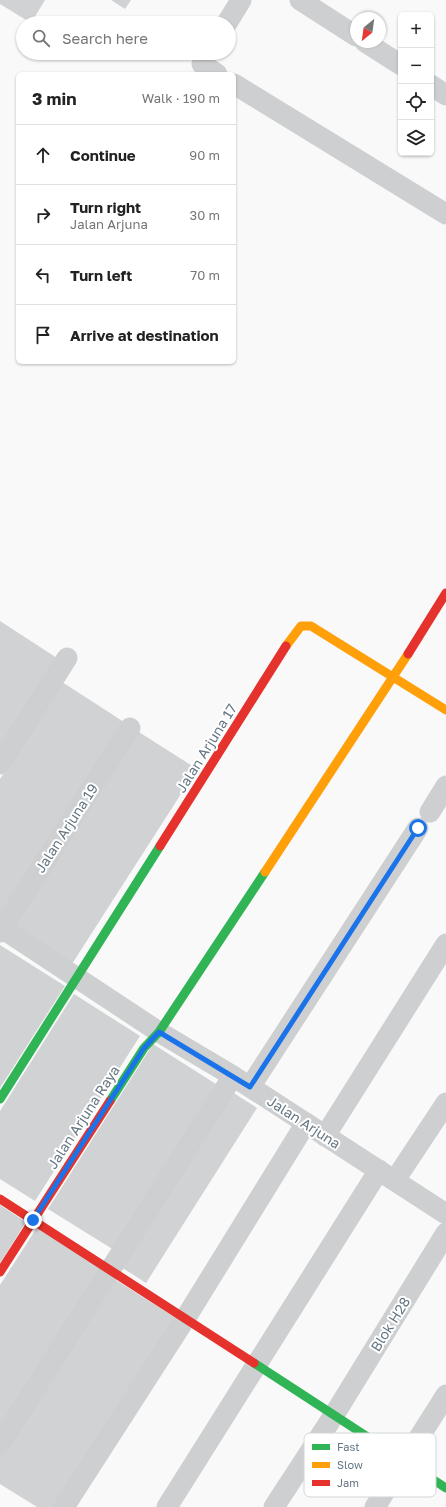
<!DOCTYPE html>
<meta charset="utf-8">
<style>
body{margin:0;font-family:"Golos Text",sans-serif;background:#f2f2f2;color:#222}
.controls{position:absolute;right:12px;top:12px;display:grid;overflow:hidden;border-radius:6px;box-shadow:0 1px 3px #0004}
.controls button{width:36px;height:36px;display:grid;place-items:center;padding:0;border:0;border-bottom:1px solid #e0e0e0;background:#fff;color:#222;font:20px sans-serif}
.compass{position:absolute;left:350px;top:12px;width:36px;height:36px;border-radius:50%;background:#fff;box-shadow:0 1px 3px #0004;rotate:209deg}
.stop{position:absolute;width:12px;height:12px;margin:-9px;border:3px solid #1a73e8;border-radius:50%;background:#fff}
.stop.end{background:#1a73e8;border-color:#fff;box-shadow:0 1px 4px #0008}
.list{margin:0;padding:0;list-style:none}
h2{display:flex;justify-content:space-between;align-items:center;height:52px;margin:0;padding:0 16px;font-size:17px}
h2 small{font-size:13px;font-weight:400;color:#767676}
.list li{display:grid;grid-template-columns:26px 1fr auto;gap:12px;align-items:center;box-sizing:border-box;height:60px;padding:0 16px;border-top:1px solid #e0e0e0}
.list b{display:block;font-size:15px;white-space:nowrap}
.list p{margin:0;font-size:13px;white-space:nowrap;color:#767676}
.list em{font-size:13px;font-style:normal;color:#767676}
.icon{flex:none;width:22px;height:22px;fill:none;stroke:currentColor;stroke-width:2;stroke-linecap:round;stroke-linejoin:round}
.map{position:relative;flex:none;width:446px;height:1507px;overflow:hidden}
.search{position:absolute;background:#fff;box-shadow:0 1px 3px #0004;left:16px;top:16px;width:220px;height:44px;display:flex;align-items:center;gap:10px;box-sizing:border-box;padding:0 14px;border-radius:22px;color:#767676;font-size:15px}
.panel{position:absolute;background:#fff;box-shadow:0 1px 3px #0004;left:16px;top:72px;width:220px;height:292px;border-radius:6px}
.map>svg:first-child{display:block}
.building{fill:#d0d2d3}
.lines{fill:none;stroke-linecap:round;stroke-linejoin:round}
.street{stroke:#cecfd0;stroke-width:21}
.fast{stroke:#30b455;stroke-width:9}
.slow{stroke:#ff9f0a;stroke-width:9}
.jam{stroke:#e5322d;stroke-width:9}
.route{stroke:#1a73e8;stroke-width:5}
.labels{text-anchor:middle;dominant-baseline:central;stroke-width:4;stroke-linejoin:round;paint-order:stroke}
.street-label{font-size:14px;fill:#657683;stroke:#fff}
.key{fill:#fff;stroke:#d1d6da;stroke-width:1}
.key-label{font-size:11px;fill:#657683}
</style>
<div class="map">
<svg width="446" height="1507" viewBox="0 0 446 1507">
<rect width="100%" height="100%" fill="#f9f9f9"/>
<g class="building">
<path d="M0 0H45L31 23 0 4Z"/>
<path d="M111 0H131L125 9Z"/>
<path d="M0 621 60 660 0 753Z"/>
<path d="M62 682 127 724 0 920V779Z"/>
<path d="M131 727 197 769 70 967 5 925Z"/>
<path d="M0 945 65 986 0 1088Z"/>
<path d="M74 994 140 1036 35 1201 0 1179V1111Z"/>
<path d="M153 1044 219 1086 114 1250 48 1209Z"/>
<path d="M229 1090 257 1108 146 1283 118 1265Z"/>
<path d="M0 1205 26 1222 0 1263Z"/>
<path d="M38 1226 103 1267 0 1429V1285Z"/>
<path d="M111 1277 176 1318 56 1507H37L0 1484V1450Z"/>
</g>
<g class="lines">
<g class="street">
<path d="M300 0 356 36"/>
<path d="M227 23 241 0"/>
<path d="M365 42 401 65"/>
<path d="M208 53 202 64 217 74"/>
<path d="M234 84 446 214"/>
<path d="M431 85 446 95"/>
<path d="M0 764 67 658"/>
<path d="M430 812 446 786"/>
<path d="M0 927 159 1032 233 1076 446 1214"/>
<path d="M0 932 130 728"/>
<path d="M250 1087 418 828"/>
<path d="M325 1136 446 944"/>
<path d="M395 1180 446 1103"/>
<path d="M0 1444 233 1076"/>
<path d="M64 1507 185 1319 306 1123"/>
<path d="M167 1507 379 1170"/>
<path d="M274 1507 334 1415 446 1233"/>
<path d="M375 1507 446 1395"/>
</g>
<g class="fast">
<path d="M0 1099 160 846"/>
<path d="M110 1101 144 1048 159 1032 265 872"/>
<path d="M254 1363 446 1488"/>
</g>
<g class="slow">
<path d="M286 646 301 626H311L446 710"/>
<path d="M265 872 408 654"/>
</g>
<g class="jam">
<path d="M408 654 446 593"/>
<path d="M160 846 286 646"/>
<path d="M0 1199 254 1363"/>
<path d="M0 1272 110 1101"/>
</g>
</g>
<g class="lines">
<path class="route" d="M33 1220 144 1048 159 1032 250 1087 418 828"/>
</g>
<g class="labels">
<g class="street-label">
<text transform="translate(206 748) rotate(-58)">Jalan Arjuna 17</text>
<text transform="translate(66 828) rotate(-57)">Jalan Arjuna 19</text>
<text transform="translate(83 1117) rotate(-57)">Jalan Arjuna Raya</text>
<text transform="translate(304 1122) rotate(33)">Jalan Arjuna</text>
<text transform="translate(390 1324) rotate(-58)">Blok H28</text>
</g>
</g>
<rect x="304" y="1433" width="132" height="64" rx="6" class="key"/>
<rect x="312" y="1444" width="18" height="6" fill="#30b455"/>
<rect x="312" y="1462" width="18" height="6" fill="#ff9f0a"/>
<rect x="312" y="1480" width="18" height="6" fill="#e5322d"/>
<g class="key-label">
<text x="337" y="1451">Fast</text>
<text x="337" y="1469">Slow</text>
<text x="337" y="1487">Jam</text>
</g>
</svg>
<div class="controls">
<button>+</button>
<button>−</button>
<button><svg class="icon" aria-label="locate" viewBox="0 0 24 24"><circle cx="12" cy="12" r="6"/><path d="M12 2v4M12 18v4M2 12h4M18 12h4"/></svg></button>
<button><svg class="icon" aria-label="layers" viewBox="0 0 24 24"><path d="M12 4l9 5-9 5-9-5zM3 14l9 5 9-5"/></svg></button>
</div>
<svg class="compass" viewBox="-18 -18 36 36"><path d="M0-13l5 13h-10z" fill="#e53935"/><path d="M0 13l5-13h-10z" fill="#767676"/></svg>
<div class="stop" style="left:418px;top:828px"></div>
<div class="stop end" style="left:33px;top:1220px"></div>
<div class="search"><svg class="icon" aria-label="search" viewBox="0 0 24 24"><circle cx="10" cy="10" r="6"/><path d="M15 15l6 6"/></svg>Search here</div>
<section class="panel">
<h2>3 min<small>Walk · 190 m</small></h2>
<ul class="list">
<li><svg class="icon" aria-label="ahead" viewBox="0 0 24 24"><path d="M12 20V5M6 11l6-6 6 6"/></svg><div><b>Continue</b></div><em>90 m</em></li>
<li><svg class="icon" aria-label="right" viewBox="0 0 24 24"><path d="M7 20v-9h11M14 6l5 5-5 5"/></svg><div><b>Turn right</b><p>Jalan Arjuna</p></div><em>30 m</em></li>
<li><svg class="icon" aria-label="left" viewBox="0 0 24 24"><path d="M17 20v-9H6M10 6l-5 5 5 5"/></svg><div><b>Turn left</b></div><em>70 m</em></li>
<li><svg class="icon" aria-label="arrive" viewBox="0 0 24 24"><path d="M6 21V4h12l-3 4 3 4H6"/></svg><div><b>Arrive at destination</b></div></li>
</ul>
</section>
</div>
